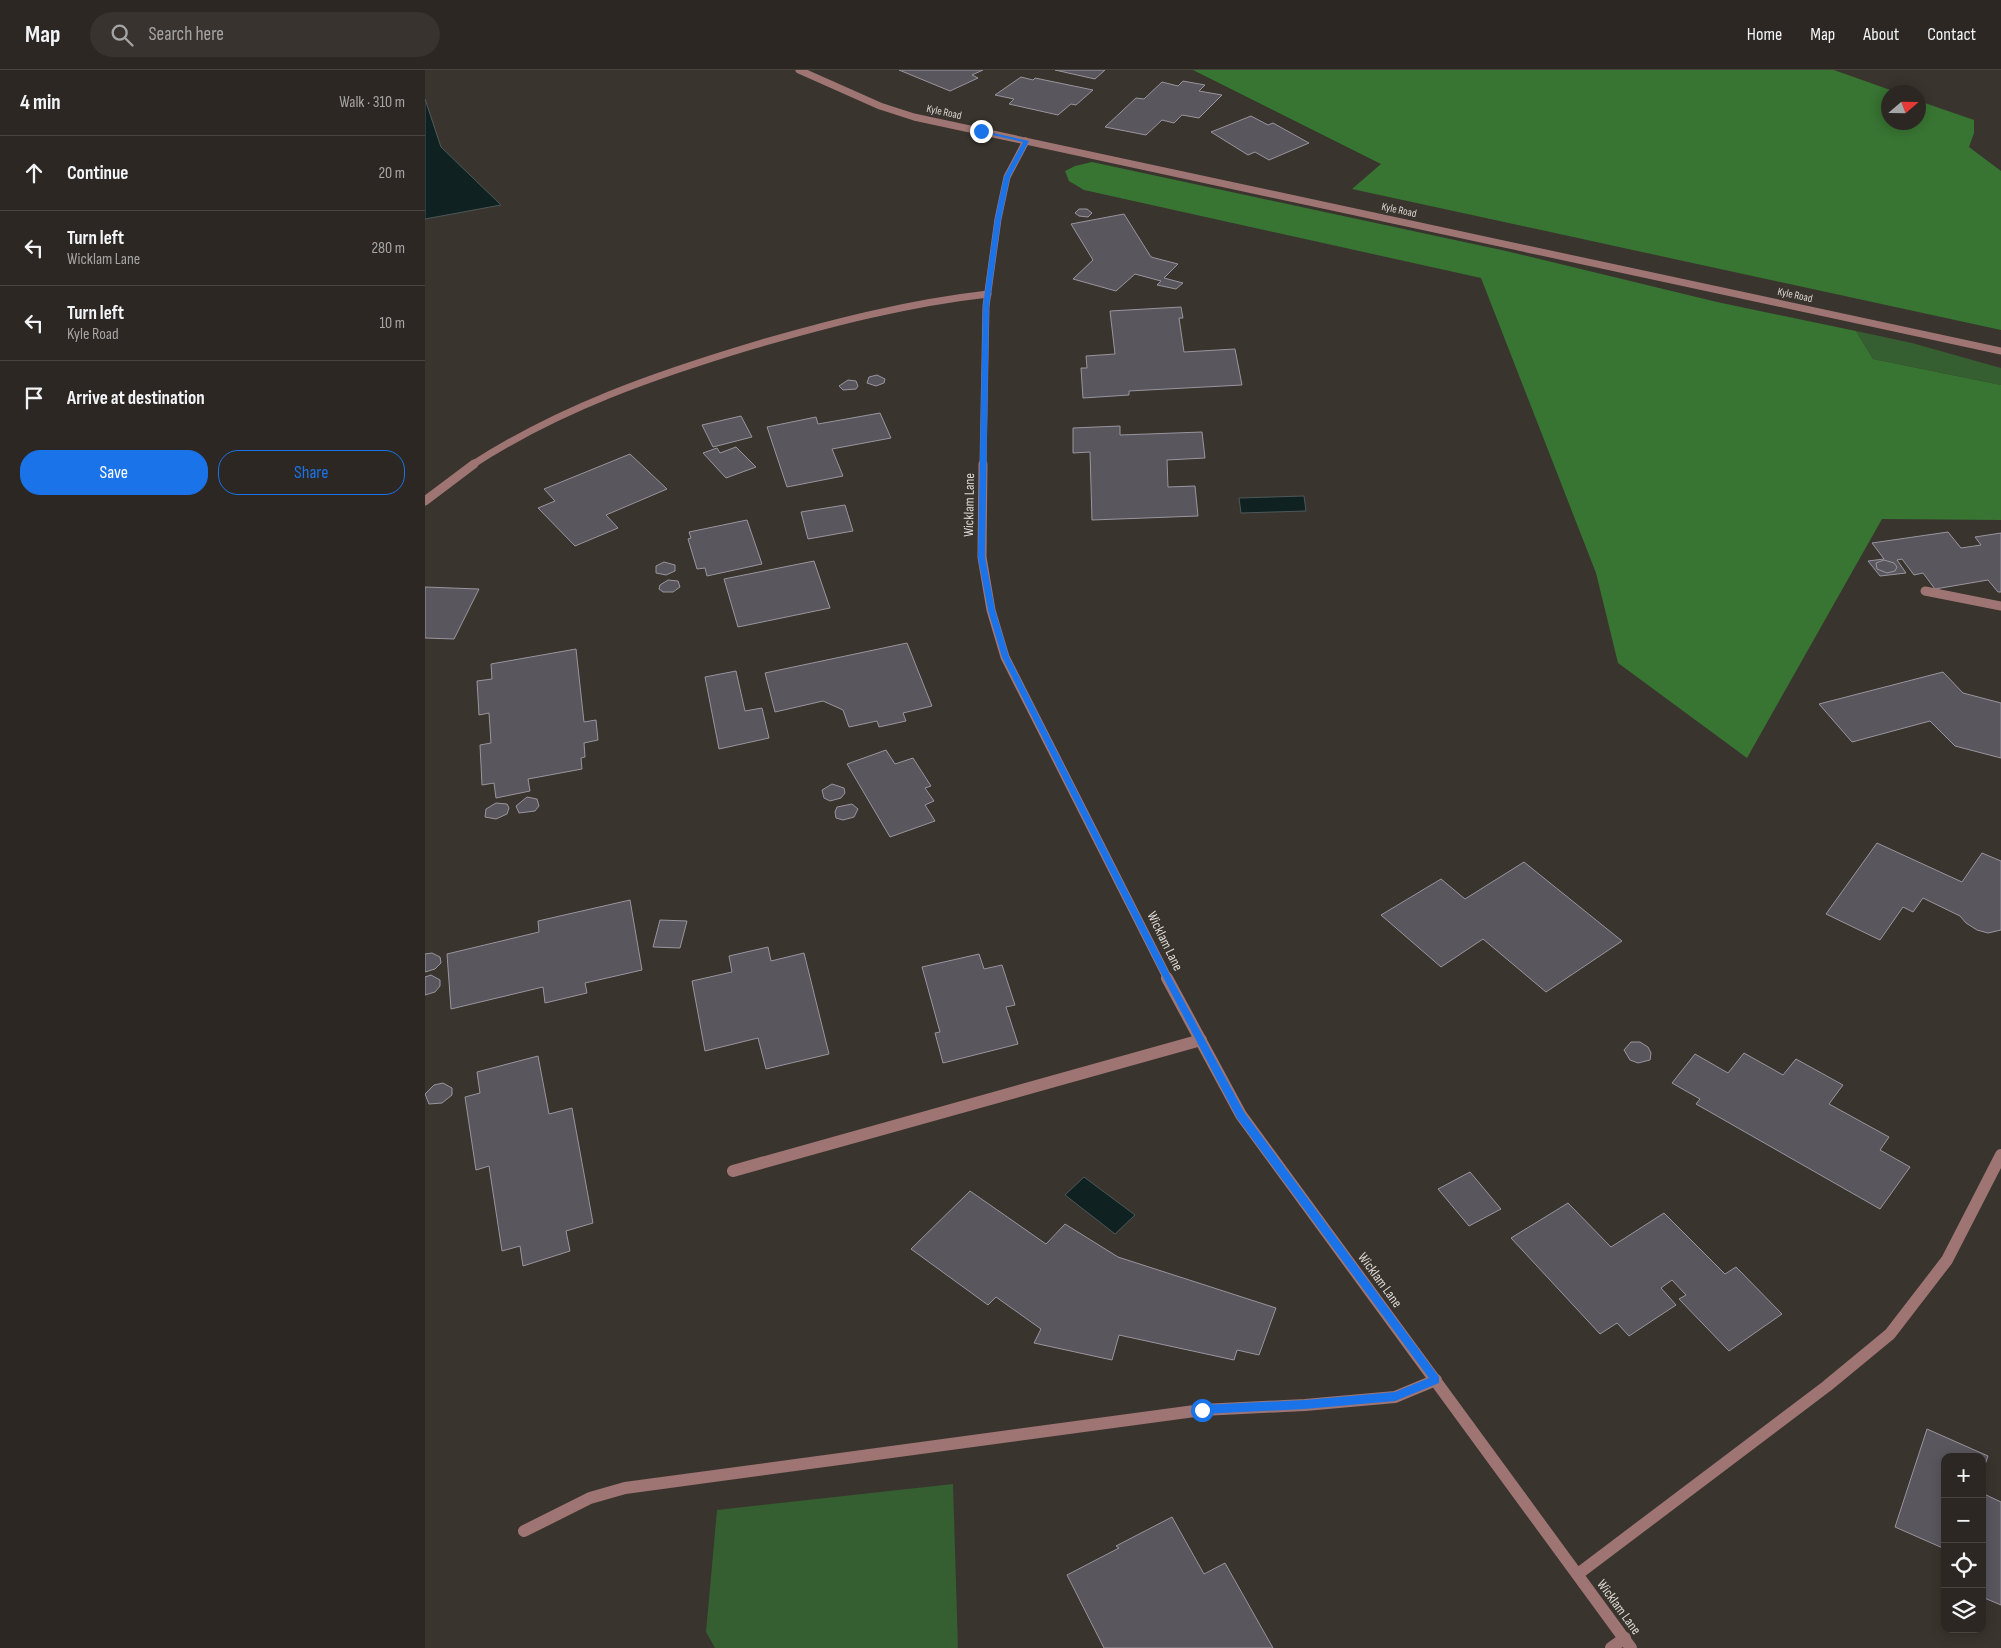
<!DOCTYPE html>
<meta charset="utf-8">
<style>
body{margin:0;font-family:"Sofia Sans Condensed",sans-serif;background:#38332f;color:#f1f3f6}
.controls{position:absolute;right:15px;bottom:15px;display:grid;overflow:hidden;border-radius:10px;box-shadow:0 2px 12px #0003}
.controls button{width:45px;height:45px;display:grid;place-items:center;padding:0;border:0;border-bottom:1px solid #484440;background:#2c2722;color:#f1f3f6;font:25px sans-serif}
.compass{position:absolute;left:1456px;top:15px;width:45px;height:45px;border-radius:50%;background:#2c2722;box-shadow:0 2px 12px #0003;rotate:70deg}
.stop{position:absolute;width:15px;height:15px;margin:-11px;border:4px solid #1a73e8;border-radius:50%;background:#fff}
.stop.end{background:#1a73e8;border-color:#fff;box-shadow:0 1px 5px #0008}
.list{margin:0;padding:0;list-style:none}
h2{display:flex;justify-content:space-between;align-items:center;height:65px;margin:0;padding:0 20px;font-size:21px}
h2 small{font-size:16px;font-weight:400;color:#a6a5a5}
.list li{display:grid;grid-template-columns:32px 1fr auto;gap:15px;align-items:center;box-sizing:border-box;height:75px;padding:0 20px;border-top:1px solid #484440}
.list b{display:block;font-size:19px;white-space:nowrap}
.list p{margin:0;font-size:16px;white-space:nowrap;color:#a6a5a5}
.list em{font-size:16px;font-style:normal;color:#a6a5a5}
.actions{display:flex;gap:10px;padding:15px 20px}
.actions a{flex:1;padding:11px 0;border:1px solid #1a73e8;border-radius:20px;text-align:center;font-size:18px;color:#1a73e8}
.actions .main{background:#1a73e8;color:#fff}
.icon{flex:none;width:28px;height:28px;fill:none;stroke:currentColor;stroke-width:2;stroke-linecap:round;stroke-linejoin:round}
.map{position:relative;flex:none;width:1576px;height:1578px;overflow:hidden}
header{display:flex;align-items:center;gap:30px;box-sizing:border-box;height:70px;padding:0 25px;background:#2c2722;border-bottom:1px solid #484440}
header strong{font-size:24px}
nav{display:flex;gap:28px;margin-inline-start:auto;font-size:18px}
.search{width:350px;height:45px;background:#38332f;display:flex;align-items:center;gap:12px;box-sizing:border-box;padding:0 18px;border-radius:28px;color:#a6a5a5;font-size:19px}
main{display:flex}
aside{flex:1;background:#2c2722}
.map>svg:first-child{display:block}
.green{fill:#355e31}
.forest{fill:#387432}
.water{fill:#102122;stroke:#4e5858}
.building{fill:#59565e;stroke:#99959e}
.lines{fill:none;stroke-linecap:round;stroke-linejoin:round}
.lane-far2{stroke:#9e7573;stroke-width:7}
.lane-far1{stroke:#9e7573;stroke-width:9}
.lane{stroke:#9e7573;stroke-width:12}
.street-far2{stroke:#9e7573;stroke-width:7}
.street-far1{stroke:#9e7573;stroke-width:9}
.street{stroke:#9e7573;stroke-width:12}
.route{fill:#1a73e8}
.labels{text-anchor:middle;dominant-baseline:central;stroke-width:4;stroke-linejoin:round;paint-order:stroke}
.far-street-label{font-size:11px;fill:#ded9d6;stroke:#3a342e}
.street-label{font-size:14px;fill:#ded9d6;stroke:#3a342e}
</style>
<header>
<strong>Map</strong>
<div class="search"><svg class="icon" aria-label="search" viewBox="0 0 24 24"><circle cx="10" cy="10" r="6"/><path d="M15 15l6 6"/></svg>Search here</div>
<nav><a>Home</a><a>Map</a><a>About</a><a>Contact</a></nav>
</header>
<main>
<aside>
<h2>4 min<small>Walk · 310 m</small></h2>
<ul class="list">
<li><svg class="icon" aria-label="ahead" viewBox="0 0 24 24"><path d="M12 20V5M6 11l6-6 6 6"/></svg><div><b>Continue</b></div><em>20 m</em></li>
<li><svg class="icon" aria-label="left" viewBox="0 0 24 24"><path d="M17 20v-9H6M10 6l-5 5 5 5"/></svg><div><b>Turn left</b><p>Wicklam Lane</p></div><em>280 m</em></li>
<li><svg class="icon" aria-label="left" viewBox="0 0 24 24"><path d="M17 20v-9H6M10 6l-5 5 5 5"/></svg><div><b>Turn left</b><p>Kyle Road</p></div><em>10 m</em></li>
<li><svg class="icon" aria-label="arrive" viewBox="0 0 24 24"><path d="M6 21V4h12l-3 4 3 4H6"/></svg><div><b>Arrive at destination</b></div></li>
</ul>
<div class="actions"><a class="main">Save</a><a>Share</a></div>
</aside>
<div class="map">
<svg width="1576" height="1578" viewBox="0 0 1576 1578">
<rect width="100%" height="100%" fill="#3a342e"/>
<g class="green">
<path d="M1431 261 1487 273 1576 298V315L1448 289Z"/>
<path d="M528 1414 533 1578H290L281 1562 292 1440Z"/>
</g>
<g class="forest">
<path d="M768 0H1409L1471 22H1464V52H1494V31L1549 50V63L1544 77 1576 101V260L927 119 956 94Z"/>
<path d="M667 92 1081 181 1292 232 1431 261 1448 289 1576 315V450L1457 449 1322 688 1193 593 1171 503 1056 208 659 120 644 111 640 101 650 96Z"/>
</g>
<g class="water">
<path d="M0 29 16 77 76 135 0 149Z"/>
<path d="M879 426 881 441 816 443 814 428Z"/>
<path d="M659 1107 710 1145 690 1164 640 1125Z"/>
</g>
<g class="building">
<path d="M474 0H558L547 5 553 8 525 21Z"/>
<path d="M630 0H680L670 9Z"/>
<path d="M596 7 608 10 610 8 668 20 651 35 646 34 633 45 584 34 589 29 570 25Z"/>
<path d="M758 11 780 15 774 21 797 25 774 48 757 45 749 53 737 50 721 65 680 57 711 28 719 29 737 12 753 16Z"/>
<path d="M826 46 843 55 848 53 884 73 844 90 830 82 823 85 786 62Z"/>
<path d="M662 139 667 143 663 147 654 146 650 143 654 139Z"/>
<path d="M699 144 726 187 753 194 739 208 758 213 751 219 732 215 736 211 710 204 691 221 648 209 668 190 646 154Z"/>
<path d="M756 237 758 248H754L759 282 810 279 817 315 704 321V325L658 328 656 298H662L661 286 690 284 685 241Z"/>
<path d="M452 305 460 309 459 313 451 316 442 313 444 307Z"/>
<path d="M423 310 431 311 433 316 431 319 418 320 414 316Z"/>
<path d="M455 343 466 368 407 379 418 406 362 417 342 357 391 347 393 354Z"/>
<path d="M316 346 327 367 288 377 277 355Z"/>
<path d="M695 356V365L777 362 780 388 742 390 743 417 770 416 773 446 667 450 665 382 648 383V358Z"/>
<path d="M311 377 331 397 301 408 278 383 292 378 295 383Z"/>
<path d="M205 384 242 419 181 445 193 458 150 476 113 438 130 431 119 419Z"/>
<path d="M420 435 428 461 383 469 376 442Z"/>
<path d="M322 450 337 494 282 506 280 498 272 499 263 469 266 468 264 462Z"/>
<path d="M1523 462 1536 478 1556 475 1550 467 1576 463V522H1573L1563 510 1510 519 1498 503 1489 505 1477 489 1472 490 1481 503 1455 506 1443 491 1459 489 1447 473Z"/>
<path d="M1459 490 1469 493 1472 497 1470 501 1462 503 1452 499 1451 493Z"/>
<path d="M389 491 405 538 313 557 299 509Z"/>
<path d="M239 492 250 495V501L241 505 231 503V496Z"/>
<path d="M243 510 253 511 255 517 248 522H238L234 519 235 515Z"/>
<path d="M0 517 54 519 29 569 0 568Z"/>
<path d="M482 573 507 636 478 643 481 651 454 657 452 651 424 657 418 640 398 631 350 642 340 603Z"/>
<path d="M151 579 159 652 171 650 173 670 159 673 160 687 156 688 157 699 103 709 105 721 71 728 69 713 57 715 55 675 66 673 64 643 54 645 52 611 67 609 66 594Z"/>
<path d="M311 601 320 641 337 638 344 668 294 679 280 607Z"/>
<path d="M1518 602 1538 623 1576 633V688L1530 676 1505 651 1427 672 1394 634Z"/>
<path d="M461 680 470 694 488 688 506 716 500 718 509 731 500 735 510 751 465 767 422 694Z"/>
<path d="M407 714 419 718 420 723 416 728 405 731 399 728 397 720Z"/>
<path d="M102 727 112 729 114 736 110 741 94 743 91 736Z"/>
<path d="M71 733 82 734 84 738 82 744 71 749 60 747 61 739Z"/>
<path d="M427 734 433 739 429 747 418 750 411 748 410 742 412 737Z"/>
<path d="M1452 773 1537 812 1557 783 1576 791V860L1563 863 1552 860 1541 853 1535 846 1498 828 1488 842 1478 837 1455 870 1401 844Z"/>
<path d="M1099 792 1197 871 1121 922 1058 869 1016 897 956 845 1016 809 1040 829Z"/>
<path d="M205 830 217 900 160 913 162 923 120 933 118 917 26 939 22 884 114 862 113 851Z"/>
<path d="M235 850 262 851 255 878 228 877Z"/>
<path d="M343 877 346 891 379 883 404 984 341 999 333 968 280 981 267 911 307 902 304 886Z"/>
<path d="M7 883 15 887 16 893 10 899 0 902V884Z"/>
<path d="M554 884 559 899 577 895 590 935 581 937 593 974 518 993 510 963 515 962 497 897Z"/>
<path d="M6 905 15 910V916L10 922 0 925V907Z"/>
<path d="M1206 972H1215L1223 977 1226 983 1225 990 1213 993 1205 990 1199 980Z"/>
<path d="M1319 983 1358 1005 1371 989 1418 1015 1404 1034 1464 1067 1455 1080 1485 1097 1455 1139 1271 1034 1275 1029 1247 1013 1270 984 1303 1003Z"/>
<path d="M113 986 124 1044 147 1038 168 1153 141 1161 145 1181 98 1196 95 1176 77 1181 64 1096 51 1100 40 1027 55 1023 52 1002Z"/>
<path d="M18 1013 27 1018V1025L17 1033 4 1034 0 1024 9 1015Z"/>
<path d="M1045 1102 1076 1139 1044 1156 1013 1119Z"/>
<path d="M545 1121 621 1174 640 1154 693 1187 851 1238 834 1285 812 1280 809 1290 694 1265 687 1290 609 1273 616 1259 571 1227 563 1235 486 1179Z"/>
<path d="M1143 1133 1186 1177 1239 1143 1300 1204 1311 1197 1357 1244 1304 1281 1254 1229 1261 1225 1247 1210 1236 1218 1251 1235 1204 1266 1192 1253 1175 1264 1086 1168Z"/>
<path d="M1502 1359 1563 1386 1557 1403V1387H1520V1479L1470 1457Z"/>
<path d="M1557 1423 1576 1432V1535L1557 1527Z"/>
<path d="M747 1447 779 1504 800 1493 848 1578H679L642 1505 694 1478 691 1476Z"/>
</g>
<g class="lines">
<path class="lane-far2" d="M47 395C135 338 230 305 330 275 406 253 483 233 563 224"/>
<g class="lane-far1">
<path d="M0 431 49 394"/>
<path d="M1500 521 1576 536"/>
</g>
<g class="lane">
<path d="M308 1101 776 970"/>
<path d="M99 1461 165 1428 200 1418 777 1340 880 1335 970 1327 1011 1310"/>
<path d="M1153 1504 1402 1316 1465 1264 1522 1190 1576 1085"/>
<path d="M1186 1578 1200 1568"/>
</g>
<g class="street-far2">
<path d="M374 0 455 36 489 47 1576 281"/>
<path d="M558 395 561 236 573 149 582 107 601 71"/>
</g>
<path class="street-far1" d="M558 394 557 487 566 540 580 587 743 909"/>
<path class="street" d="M742 908 816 1045 1206 1578"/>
</g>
<path class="route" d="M554 60 604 71 585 107 576 149 564 236 560 487 570 540 584 587 747 909 819 1042 1014 1307V1313L970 1331 880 1339 777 1344 772 1340 777 1335 880 1330 970 1322 1004 1308 812 1048 739 909 577 587 563 540 553 487 558 236 570 149 579 107 598 72 554 62Z"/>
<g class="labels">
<g class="far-street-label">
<text transform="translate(519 42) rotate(12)">Kyle Road</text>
<text transform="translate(974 140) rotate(12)">Kyle Road</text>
<text transform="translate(1370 225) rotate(12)">Kyle Road</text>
</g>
<g class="street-label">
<text transform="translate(544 435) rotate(-89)">Wicklam Lane</text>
<text transform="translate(740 871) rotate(64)">Wicklam Lane</text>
<text transform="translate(955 1210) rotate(54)">Wicklam Lane</text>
<text transform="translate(1194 1537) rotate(54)">Wicklam Lane</text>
</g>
</g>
</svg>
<div class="controls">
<button>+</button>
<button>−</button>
<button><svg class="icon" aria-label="locate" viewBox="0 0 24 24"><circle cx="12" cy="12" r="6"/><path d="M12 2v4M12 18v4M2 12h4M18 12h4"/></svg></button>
<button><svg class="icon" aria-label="layers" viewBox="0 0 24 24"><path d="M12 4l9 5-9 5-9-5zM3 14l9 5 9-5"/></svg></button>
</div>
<svg class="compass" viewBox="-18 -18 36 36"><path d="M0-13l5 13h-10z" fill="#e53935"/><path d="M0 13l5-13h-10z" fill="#a6a5a5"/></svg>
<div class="stop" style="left:777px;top:1340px"></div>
<div class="stop end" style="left:556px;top:61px"></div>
</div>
</main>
